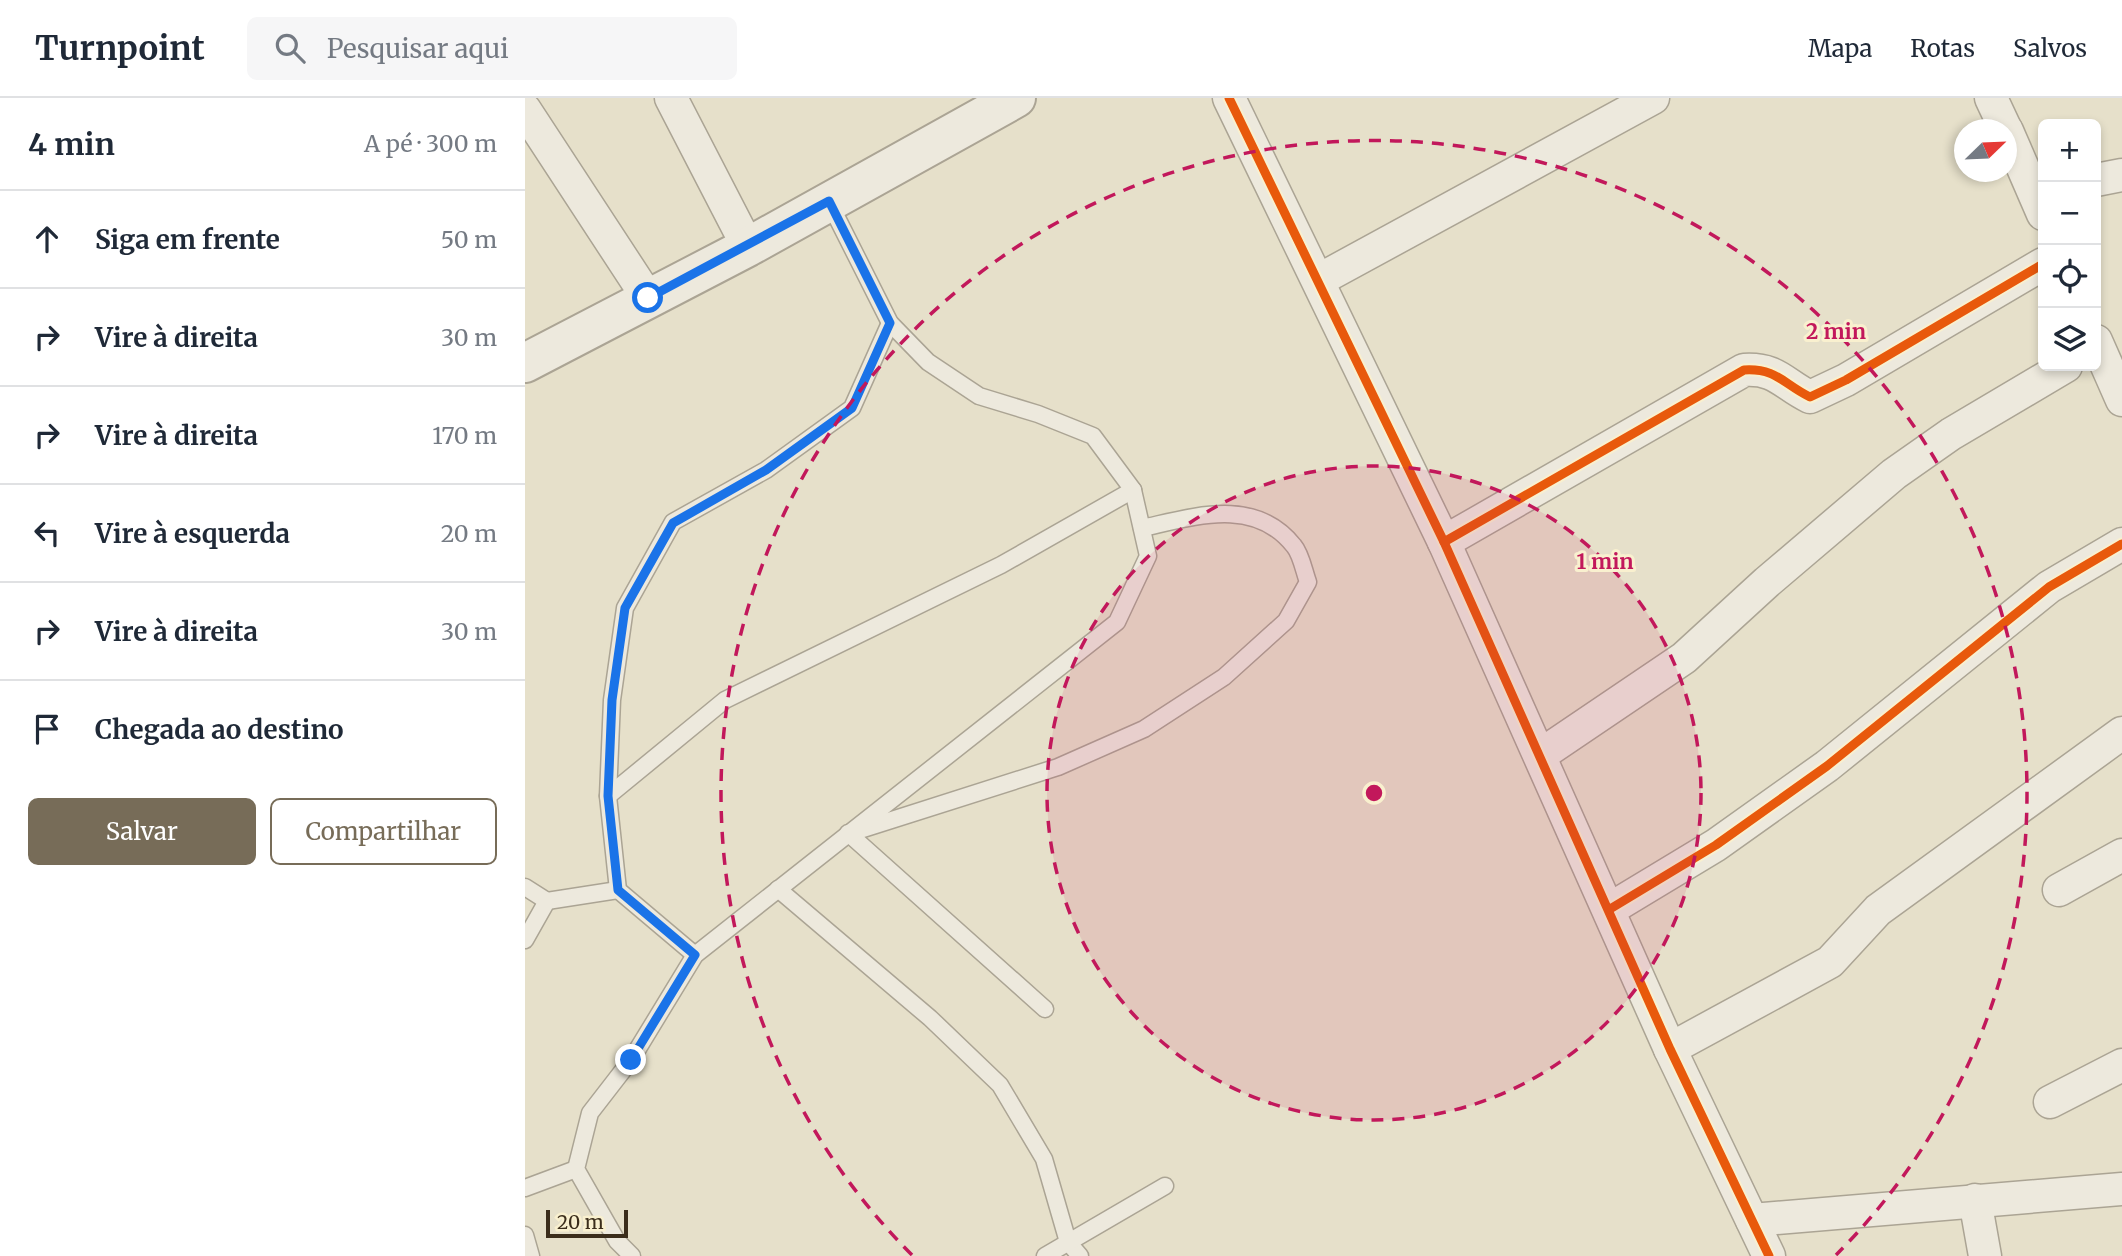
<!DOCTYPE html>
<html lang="pt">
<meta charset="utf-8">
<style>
body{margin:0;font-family:Merriweather,serif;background:#f6f6f7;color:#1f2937}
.controls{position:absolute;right:21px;top:21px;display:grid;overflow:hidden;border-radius:10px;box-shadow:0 4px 10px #0003}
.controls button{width:63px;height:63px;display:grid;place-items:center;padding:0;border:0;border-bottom:2px solid #e0e1e3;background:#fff;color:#1f2937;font:35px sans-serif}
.compass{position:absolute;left:1429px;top:21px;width:63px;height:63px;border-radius:50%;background:#fff;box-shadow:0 4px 10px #0003;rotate:67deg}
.scale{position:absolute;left:21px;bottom:18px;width:82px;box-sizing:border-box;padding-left:7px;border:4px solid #3b2d1b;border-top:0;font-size:19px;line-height:24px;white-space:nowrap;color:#3b2d1b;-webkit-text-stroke:5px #f9f0cf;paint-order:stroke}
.stop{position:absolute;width:21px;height:21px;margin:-16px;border:5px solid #1a73e8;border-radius:50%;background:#fff}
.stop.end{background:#1a73e8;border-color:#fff;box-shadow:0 2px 7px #0008}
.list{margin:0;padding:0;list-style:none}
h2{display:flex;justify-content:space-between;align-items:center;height:91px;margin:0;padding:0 28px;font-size:30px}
h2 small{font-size:23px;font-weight:400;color:#747a83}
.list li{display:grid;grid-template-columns:46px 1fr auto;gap:21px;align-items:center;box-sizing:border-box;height:98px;padding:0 28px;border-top:2px solid #e0e1e3}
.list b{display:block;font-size:26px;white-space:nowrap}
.list em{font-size:23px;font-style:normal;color:#747a83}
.actions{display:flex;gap:14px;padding:21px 28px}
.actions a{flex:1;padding:16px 0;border:2px solid #776c58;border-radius:10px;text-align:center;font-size:24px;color:#776c58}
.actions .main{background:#776c58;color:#fff}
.icon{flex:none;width:38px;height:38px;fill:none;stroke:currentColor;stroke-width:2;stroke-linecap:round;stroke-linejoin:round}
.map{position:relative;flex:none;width:1597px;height:1158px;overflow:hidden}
header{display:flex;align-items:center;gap:42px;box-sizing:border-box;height:98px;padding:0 35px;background:#fff;border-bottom:2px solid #e0e1e3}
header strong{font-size:33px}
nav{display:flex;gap:38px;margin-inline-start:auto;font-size:24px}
.search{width:490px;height:63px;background:#f6f6f7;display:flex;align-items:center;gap:18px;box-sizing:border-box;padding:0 24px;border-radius:10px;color:#747a83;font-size:26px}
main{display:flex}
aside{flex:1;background:#fff}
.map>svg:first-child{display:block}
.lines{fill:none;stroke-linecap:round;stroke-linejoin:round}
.service-casing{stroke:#aba494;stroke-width:19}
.minor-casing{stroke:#aba494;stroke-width:35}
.tertiary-casing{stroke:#aba494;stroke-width:42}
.service{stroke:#ede9dd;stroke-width:16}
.minor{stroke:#ede9dd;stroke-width:32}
.tertiary{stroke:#ede9dd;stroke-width:38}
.cycleway-casing{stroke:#f9f0cf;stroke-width:13}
.cycleway{stroke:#e8590c;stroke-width:9}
.route{stroke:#1a73e8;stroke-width:9}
.ring{fill:none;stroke:#c2185b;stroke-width:3.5;stroke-dasharray:12 9}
.centre{fill:#c2185b;stroke:#f9f0cf;stroke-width:3.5}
.ring-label{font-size:21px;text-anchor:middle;font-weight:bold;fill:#c2185b;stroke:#f9f0cf;stroke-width:6;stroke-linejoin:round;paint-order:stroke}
</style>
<header>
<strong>Turnpoint</strong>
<div class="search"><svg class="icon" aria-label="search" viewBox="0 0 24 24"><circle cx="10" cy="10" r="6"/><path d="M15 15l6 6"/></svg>Pesquisar aqui</div>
<nav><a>Mapa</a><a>Rotas</a><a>Salvos</a></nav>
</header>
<main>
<aside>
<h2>4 min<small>A pé · 300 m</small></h2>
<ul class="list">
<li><svg class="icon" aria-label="ahead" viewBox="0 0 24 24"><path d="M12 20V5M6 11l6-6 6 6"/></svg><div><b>Siga em frente</b></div><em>50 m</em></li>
<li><svg class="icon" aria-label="right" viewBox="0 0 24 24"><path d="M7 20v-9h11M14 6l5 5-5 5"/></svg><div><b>Vire à direita</b></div><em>30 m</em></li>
<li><svg class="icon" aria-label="right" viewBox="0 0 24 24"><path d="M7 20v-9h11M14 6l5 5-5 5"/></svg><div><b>Vire à direita</b></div><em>170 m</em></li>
<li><svg class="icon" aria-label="left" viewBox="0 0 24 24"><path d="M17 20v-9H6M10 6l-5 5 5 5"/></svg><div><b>Vire à esquerda</b></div><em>20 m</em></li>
<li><svg class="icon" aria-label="right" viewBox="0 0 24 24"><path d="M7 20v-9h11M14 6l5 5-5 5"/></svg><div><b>Vire à direita</b></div><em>30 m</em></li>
<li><svg class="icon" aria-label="arrive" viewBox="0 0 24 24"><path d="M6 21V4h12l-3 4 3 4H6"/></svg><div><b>Chegada ao destino</b></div></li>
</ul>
<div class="actions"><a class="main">Salvar</a><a>Compartilhar</a></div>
</aside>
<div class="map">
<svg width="1597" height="1158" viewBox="0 0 1597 1158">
<rect width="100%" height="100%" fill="#e6e0ca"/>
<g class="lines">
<g class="service-casing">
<g id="service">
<path d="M83 698 200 602 476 467 608 392"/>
<path d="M332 733 533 669 619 631 699 579 761 523 783 484C779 473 776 456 769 448 730 398 668 419 617 430"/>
<path d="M323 735 520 911"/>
<path d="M0 789 22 803 93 792"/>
<path d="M253 791 405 920 475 987 519 1061 543 1144 555 1158"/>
<path d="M0 842 22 803"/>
<path d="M170 857 93 792 83 698 87 602 100 510 148 424 241 372 327 310 365 225"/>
<path d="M0 1090 51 1071"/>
<path d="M0 1137 6 1158"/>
<path d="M107 1158 92 1143 51 1071 65 1015 106 962 170 857 592 524 623 458 608 392 568 338 513 316 454 298 403 264 365 225 304 104"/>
<path d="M520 1158 640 1088"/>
</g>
</g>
<g class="minor-casing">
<g id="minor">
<path d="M146 0 223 149"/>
<path d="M704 0 919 444 1145 951 1244 1158"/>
<path d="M1466 0 1481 32"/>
<path d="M0 12 123 200"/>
<path d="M1482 33 1518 116"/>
<path d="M1571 82 1597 77"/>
<path d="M794 182 1128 0"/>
<path d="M1571 243 1597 302"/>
<path d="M919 444 1219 272C1252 270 1258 286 1285 299L1321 282 1518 166"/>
<path d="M1017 656 1159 560 1242 484 1369 376 1426 336 1541 268"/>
<path d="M1534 792 1597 757"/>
<path d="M1085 811 1191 747 1302 668 1524 489 1597 446"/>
<path d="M1145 951 1305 864 1353 812 1597 635"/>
<path d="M1525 1004 1597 967"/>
<path d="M1450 1102 1460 1158"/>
<path d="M1227 1122 1597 1091"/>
</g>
</g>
<g class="tertiary-casing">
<path id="tertiary" d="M0 265 223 149 491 0"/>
</g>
<use href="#service" class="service"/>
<use href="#minor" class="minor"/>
<use href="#tertiary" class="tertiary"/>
<g class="cycleway-casing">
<g id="cycleway">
<path d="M704 0 919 444 1145 951 1244 1158"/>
<path d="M919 444 1219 272C1252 270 1258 286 1285 299L1321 282 1518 166"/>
<path d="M1085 811 1191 747 1302 668 1524 489 1597 446"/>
</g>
</g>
<use href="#cycleway" class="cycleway"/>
</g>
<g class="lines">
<path class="route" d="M106 962 170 857 93 792 83 698 87 602 100 510 148 425 241 372 327 310 365 225 304 103 123 200"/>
</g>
<circle cx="849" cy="695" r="327" fill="#c2185b" fill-opacity=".12"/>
<g class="ring">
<circle cx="849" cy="695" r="327"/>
<path d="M387 1157A653 653 0 1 1 1311 1157"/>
</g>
<circle cx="849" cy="695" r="10" class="centre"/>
<g class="ring-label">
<text x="1311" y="241">2 min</text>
<text x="1080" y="471">1 min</text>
</g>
</svg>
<div class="controls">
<button>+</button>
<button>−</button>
<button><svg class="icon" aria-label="locate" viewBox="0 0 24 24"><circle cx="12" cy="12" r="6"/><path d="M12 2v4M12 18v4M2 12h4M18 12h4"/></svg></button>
<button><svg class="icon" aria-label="layers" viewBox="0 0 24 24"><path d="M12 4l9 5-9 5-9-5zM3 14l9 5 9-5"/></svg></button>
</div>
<svg class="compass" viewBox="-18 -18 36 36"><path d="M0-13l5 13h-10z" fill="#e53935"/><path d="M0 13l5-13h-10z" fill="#747a83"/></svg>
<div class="scale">20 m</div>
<div class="stop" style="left:123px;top:200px"></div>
<div class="stop end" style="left:106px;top:962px"></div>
</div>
</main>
